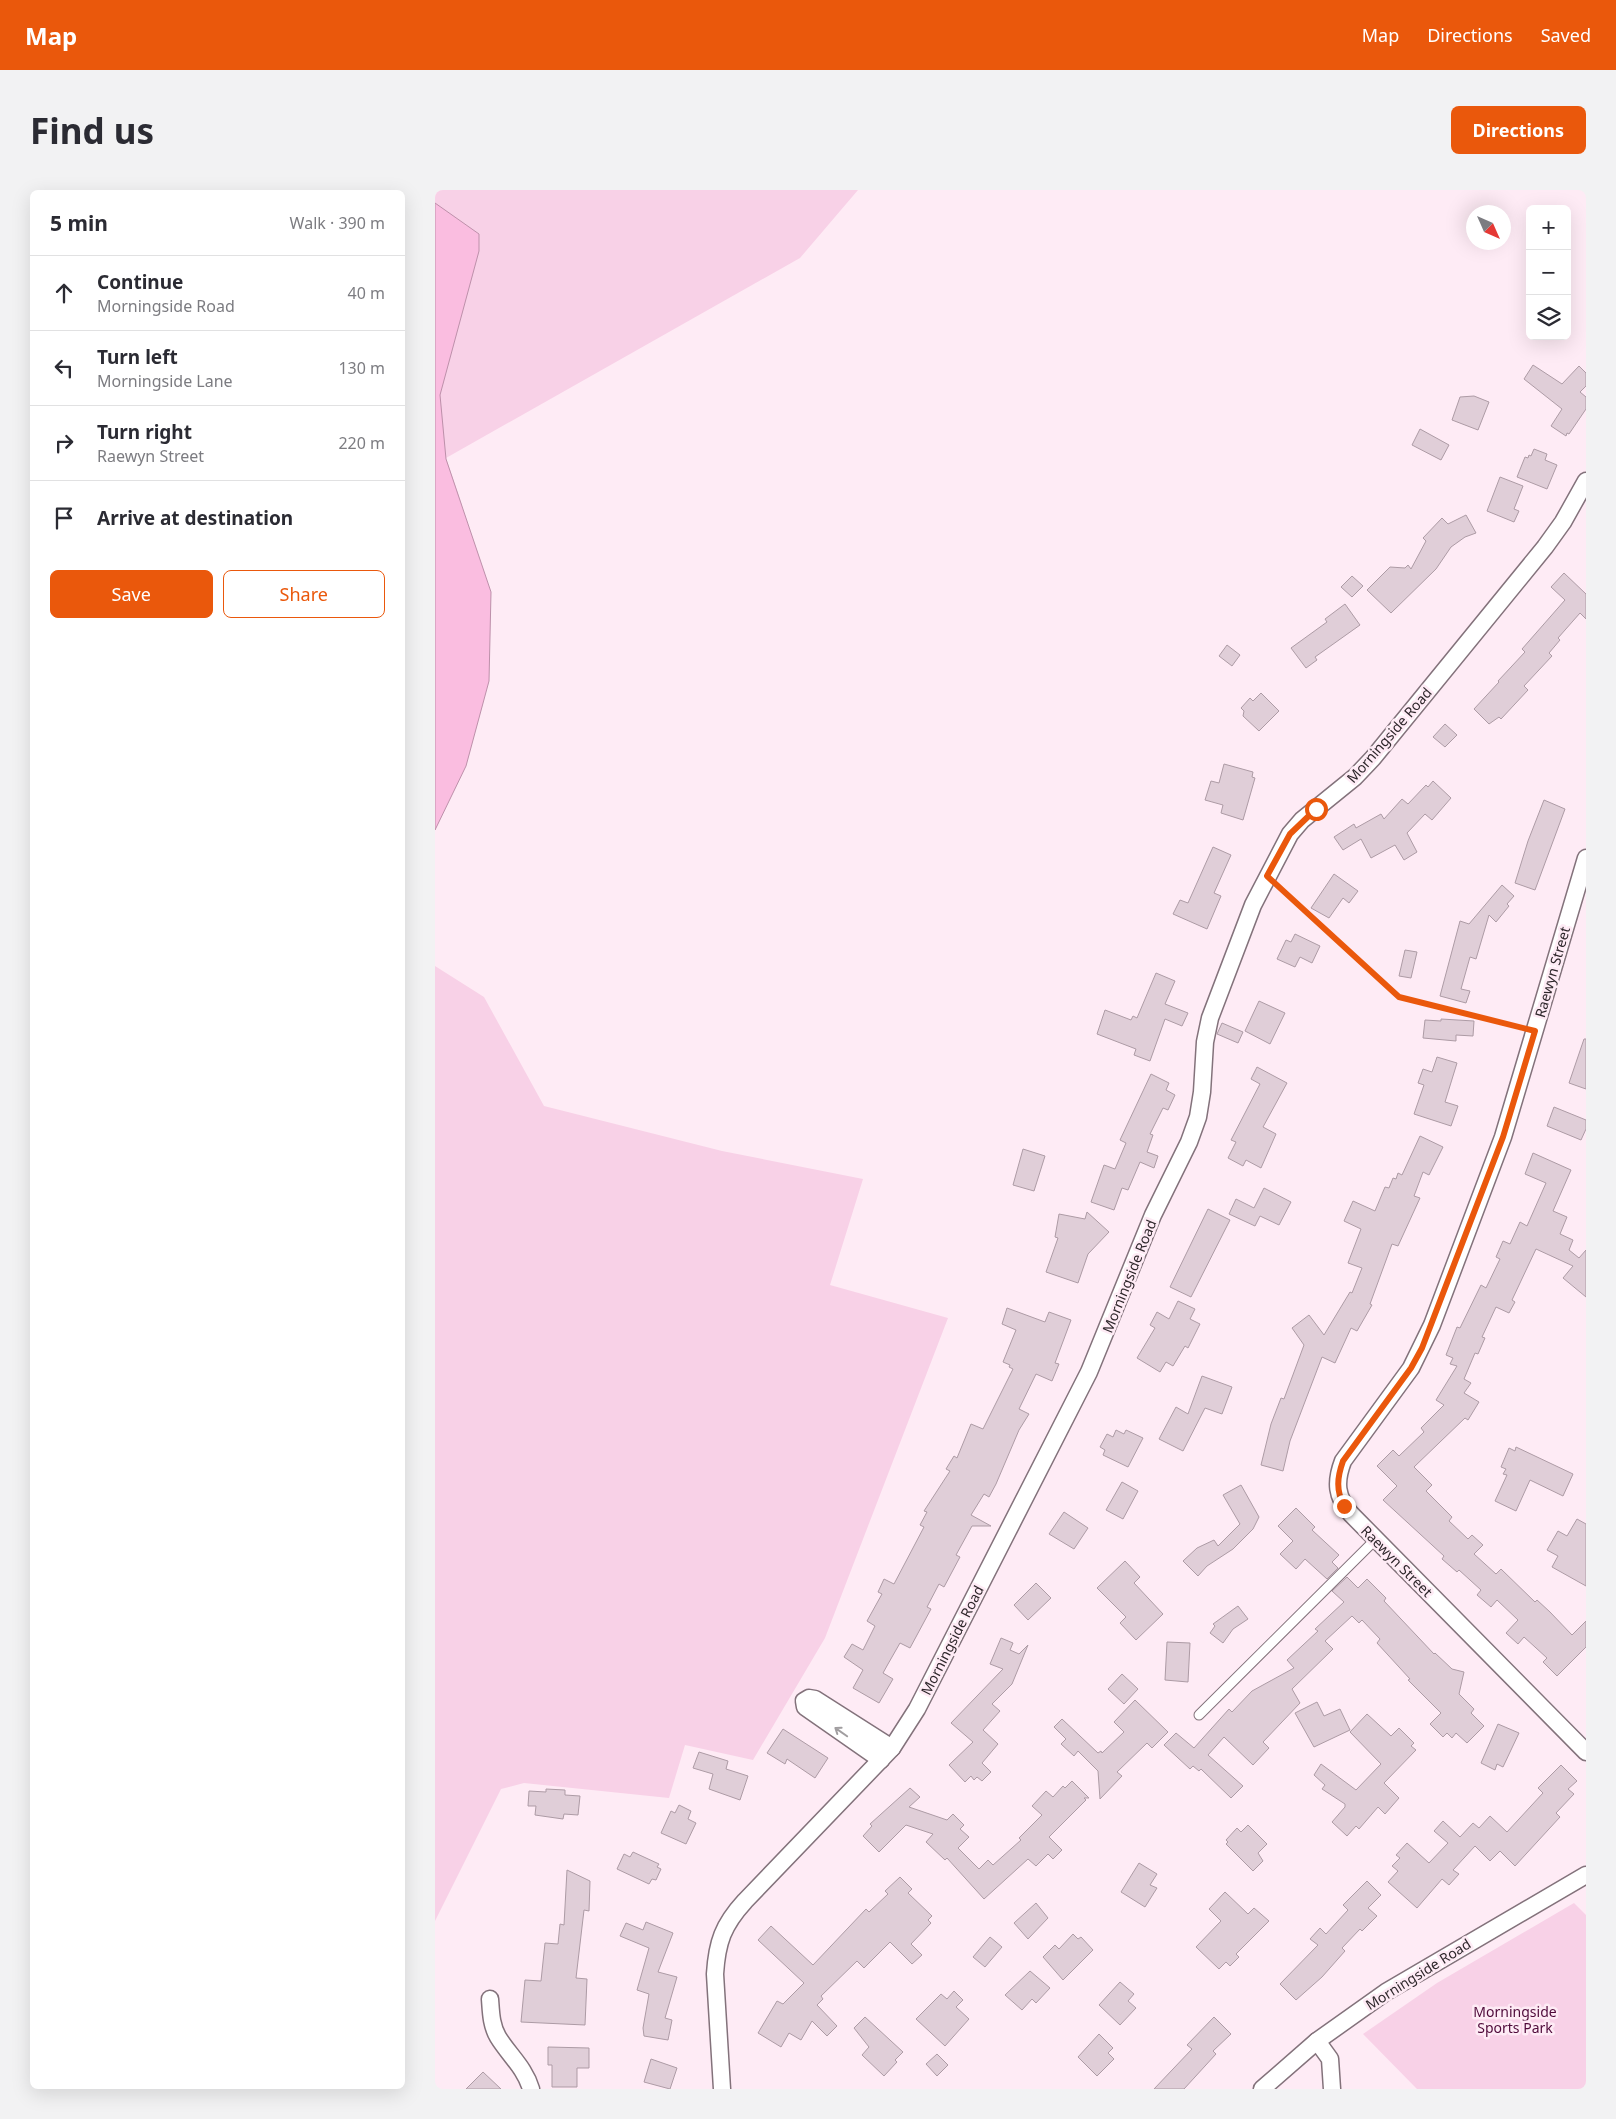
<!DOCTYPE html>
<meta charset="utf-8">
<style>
body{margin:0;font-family:"Noto Sans",sans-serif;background:#f2f2f3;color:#2b2b33}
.controls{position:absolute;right:15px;top:15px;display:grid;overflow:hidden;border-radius:8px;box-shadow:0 5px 20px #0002}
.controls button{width:45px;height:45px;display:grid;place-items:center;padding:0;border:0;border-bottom:1px solid #e1e1e2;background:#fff;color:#2b2b33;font:25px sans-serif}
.compass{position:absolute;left:1031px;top:15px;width:45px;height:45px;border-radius:50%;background:#fff;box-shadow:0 5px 20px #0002;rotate:135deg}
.stop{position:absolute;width:15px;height:15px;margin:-11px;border:4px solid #ea580c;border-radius:50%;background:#fff}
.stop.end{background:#ea580c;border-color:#fff;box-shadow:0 1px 5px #0008}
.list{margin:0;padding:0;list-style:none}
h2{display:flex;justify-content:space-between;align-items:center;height:65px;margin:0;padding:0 20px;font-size:21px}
h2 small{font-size:16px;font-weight:400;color:#7c7c81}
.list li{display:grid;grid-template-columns:32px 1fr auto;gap:15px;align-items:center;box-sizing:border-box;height:75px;padding:0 20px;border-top:1px solid #e1e1e2}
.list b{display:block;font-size:19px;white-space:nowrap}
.list p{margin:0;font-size:16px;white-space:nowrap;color:#7c7c81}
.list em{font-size:16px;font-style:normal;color:#7c7c81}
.actions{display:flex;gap:10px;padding:15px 20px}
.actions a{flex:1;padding:11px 0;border:1px solid #ea580c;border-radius:8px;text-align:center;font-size:18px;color:#ea580c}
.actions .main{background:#ea580c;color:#fff}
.icon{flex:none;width:28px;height:28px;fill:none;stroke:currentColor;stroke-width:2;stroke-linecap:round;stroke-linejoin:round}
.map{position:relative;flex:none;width:1151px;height:1899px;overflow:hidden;border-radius:8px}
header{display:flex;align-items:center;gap:30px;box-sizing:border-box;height:70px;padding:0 25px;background:#ea580c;color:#fff}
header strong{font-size:24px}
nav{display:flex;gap:28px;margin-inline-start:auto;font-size:18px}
.intro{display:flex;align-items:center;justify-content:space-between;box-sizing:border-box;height:120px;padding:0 30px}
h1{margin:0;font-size:35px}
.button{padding:12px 22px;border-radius:8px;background:#ea580c;color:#fff;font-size:18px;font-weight:700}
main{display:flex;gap:30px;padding:0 30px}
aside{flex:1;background:#fff;border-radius:8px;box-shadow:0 5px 20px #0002}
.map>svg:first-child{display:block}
.green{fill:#f8d1e7}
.water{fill:#fabde0;stroke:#bd90aa}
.building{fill:#e0ced8;stroke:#ad9ba5}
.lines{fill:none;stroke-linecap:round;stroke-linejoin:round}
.lane-casing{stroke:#83727b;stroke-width:11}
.street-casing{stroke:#83727b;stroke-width:19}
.path{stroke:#a3959c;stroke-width:3;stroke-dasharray:1 4;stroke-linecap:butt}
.lane{stroke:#fff;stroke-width:9}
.street{stroke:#fff;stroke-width:16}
.oneway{stroke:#a19ea0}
.route{stroke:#ea580c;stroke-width:6}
.labels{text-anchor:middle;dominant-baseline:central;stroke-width:5;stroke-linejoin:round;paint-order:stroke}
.street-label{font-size:14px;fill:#2e272b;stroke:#feebf5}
.park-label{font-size:14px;fill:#4f0a3a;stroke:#feebf5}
</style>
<header>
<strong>Map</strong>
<nav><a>Map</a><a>Directions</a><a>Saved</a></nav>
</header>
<div class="intro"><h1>Find us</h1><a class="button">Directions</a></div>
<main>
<aside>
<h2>5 min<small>Walk · 390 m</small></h2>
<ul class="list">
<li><svg class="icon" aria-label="ahead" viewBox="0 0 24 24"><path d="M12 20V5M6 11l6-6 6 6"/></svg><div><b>Continue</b><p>Morningside Road</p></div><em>40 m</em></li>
<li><svg class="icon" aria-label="left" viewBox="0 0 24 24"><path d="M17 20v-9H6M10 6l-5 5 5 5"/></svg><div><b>Turn left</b><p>Morningside Lane</p></div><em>130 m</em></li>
<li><svg class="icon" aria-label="right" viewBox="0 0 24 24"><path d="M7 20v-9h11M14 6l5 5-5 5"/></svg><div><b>Turn right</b><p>Raewyn Street</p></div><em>220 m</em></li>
<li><svg class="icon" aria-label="arrive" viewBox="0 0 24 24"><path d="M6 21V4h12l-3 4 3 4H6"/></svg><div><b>Arrive at destination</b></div></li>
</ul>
<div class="actions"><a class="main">Save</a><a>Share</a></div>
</aside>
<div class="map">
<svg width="1151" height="1899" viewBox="0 0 1151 1899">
<rect width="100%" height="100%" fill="#feebf5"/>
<g class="green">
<path d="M0 0H423L365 68 11 268 27 315 0 303Z"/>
<path d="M0 776 49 807 109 916 287 961 428 989 395 1095 513 1128 390 1448 318 1570 250 1555 234 1608 89 1593 66 1599 0 1731Z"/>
<path d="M1139 1713 1151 1725V1899H982L928 1844 1002 1793Z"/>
</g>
<path class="water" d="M0 13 44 44V61L5 205 11 269 56 402 54 491 31 576 0 640Z"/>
<g class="building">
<path d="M1098 175 1127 194 1144 176 1151 183V196L1145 202 1151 207V219L1134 244 1132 243 1131 246 1116 236 1127 219 1089 189Z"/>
<path d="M1039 206 1054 212 1043 240 1017 230 1025 207Z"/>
<path d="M985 239 1014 255 1006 270 977 255Z"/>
<path d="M1099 259 1112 264 1110 270 1122 275 1112 299 1082 287 1090 267 1093 268 1094 265 1096 266Z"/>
<path d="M1065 287 1088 296 1079 319 1084 321 1079 332 1052 321Z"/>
<path d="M1031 325 1041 343 1030 347 1016 357 1001 379 956 423 932 400 955 377 970 378 973 375 976 379 991 351 988 348 1007 328 1013 334Z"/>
<path d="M1129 383 1151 404V429L1145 423 1123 448 1125 450 1114 463 1117 466 1089 496 1093 500 1066 529 1064 527 1054 534 1039 519 1064 492 1063 491 1090 462 1087 459 1130 410 1116 397Z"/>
<path d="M917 386 928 396 917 407 906 397Z"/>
<path d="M910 414 925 435 880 467 882 470 871 478 856 458 892 432 890 429Z"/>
<path d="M792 455 805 465 797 476 784 466Z"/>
<path d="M826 503 844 521 824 541 808 526 809 521 806 518 815 508 818 511Z"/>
<path d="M1010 534 1022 545 1010 557 998 547Z"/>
<path d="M789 574 818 582 817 587 820 588 808 630 786 623 788 615 770 610 776 591 784 593Z"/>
<path d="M998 591 1016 608 997 630 990 624 972 643 982 662 969 670 960 655 936 668 926 649 908 660 899 647 919 634 921 638 946 624 949 629 967 609 973 614 991 595 993 597Z"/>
<path d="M1109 610 1130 619 1100 700 1080 693 1093 651Z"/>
<path d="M778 657 796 665 779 703 786 706 772 739 738 724 745 710 753 713Z"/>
<path d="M899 684 923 701 914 713 908 708 894 728 876 718Z"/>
<path d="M1067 695 1079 706 1072 714 1074 716 1061 732 1054 725 1041 769 1035 767 1026 799 1035 801 1031 813 1005 806 1025 731 1034 734Z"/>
<path d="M860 744 885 756 877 773 865 767 860 777 842 769 851 750 856 752Z"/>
<path d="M970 760 982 762 976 788 964 786Z"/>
<path d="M721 783 740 791 730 814 753 823 747 836 730 829 715 871 699 865 701 859 662 844 670 820 696 830 698 826 702 828Z"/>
<path d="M824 811 850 823 835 854 810 841Z"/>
<path d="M1006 829 1039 831 1038 846 1021 845V851L988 848 990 830 1006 831Z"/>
<path d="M787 833 808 842 803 853 782 844Z"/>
<path d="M1149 849H1151V899L1134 893Z"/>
<path d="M1002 867 1022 873 1010 912 1023 916 1016 936 979 924 989 895 983 893 988 879 997 882Z"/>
<path d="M822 877 852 893 828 937 841 944 826 978 811 970 808 976 793 968 801 952 796 950 825 894 816 889Z"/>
<path d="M716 884 734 893 731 900 740 905 733 920 728 918 715 944 718 945 712 962 723 966 719 978 705 972 693 1000 687 998 679 1020 656 1012 669 975 680 979 691 953 685 950Z"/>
<path d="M1119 917 1151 930V939L1146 950 1112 936Z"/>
<path d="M985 946 1008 957 994 985 988 982 979 1006 985 1008 963 1056 957 1054 935 1114 937 1115 922 1141 916 1138 900 1173 887 1167 855 1251 848 1281 826 1275 836 1234 846 1208 849 1209 869 1155 857 1138 874 1125 889 1145 915 1102 917 1103 927 1078 913 1073 926 1039 909 1031 918 1011 940 1021 950 997 954 998 958 988 961 989 963 983 967 985Z"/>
<path d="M588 959 610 966 599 1001 578 995Z"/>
<path d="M1098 963 1136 980 1118 1021 1132 1027 1125 1044 1138 1050 1134 1060 1144 1068 1151 1060V1107L1128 1088 1138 1076 1101 1059 1077 1110 1080 1112 1074 1123 1061 1117 1047 1147 1050 1148 1043 1164 1040 1163 1029 1189 1036 1193 1029 1203 1044 1212 1033 1230 1030 1228 979 1277 997 1295 991 1301 1017 1327 1014 1331 1033 1349 1037 1345 1048 1355 1039 1364 1061 1384 1066 1379 1100 1412 1102 1410 1115 1422 1137 1445 1151 1431V1457L1122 1486 1108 1472 1112 1468 1089 1447 1083 1454 1071 1443 1083 1430 1062 1410 1056 1417 1042 1405 1046 1400 1024 1380 1022 1382 1007 1369 1009 1366 948 1310 962 1296 942 1276 958 1260 964 1266 989 1242 986 1238 1009 1215 1001 1210 1022 1176 1015 1174 1018 1168 1011 1165 1022 1137 1025 1138 1046 1095 1051 1098 1065 1069 1061 1067 1068 1051 1075 1054 1085 1032 1092 1036 1111 993 1090 984Z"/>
<path d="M829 998 856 1012 844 1035 825 1026 820 1036 794 1024 801 1009 819 1018Z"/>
<path d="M773 1019 795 1030 756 1107 735 1097Z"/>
<path d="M652 1022 674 1042 653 1064 643 1093 611 1082 623 1048 620 1047 624 1024 650 1029Z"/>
<path d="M743 1111 760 1119 755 1129 765 1134 753 1158 750 1156 738 1176 731 1172 725 1182 702 1168 720 1138 715 1135 722 1122 734 1129Z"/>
<path d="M572 1118 610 1132 614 1122 636 1130 620 1173 624 1174 617 1191 601 1184 584 1219 594 1224 584 1240 561 1294 554 1307 549 1304 536 1325 556 1336H537L521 1365 525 1367 509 1397 504 1394 492 1417 496 1419 475 1458 465 1453 453 1474 448 1483 458 1489 444 1513 418 1498 428 1480 409 1467 417 1454 428 1460 440 1436 432 1431 447 1404 443 1402 449 1389 459 1394 489 1337 485 1335 492 1322 489 1321 515 1281 511 1279 519 1266 522 1268 536 1234 548 1239 578 1179 574 1177 575 1175 568 1172 581 1140 567 1134Z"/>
<path d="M767 1186 797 1197 787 1224 770 1218 748 1261 724 1249 741 1217 753 1224Z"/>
<path d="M681 1240 689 1244 691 1240 708 1248 693 1277 668 1265 670 1260 665 1257 672 1244 678 1247Z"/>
<path d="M1081 1257 1138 1284 1128 1306 1095 1290 1081 1321 1060 1311 1072 1285 1068 1284 1071 1279 1066 1277 1074 1258 1080 1261Z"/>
<path d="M687 1292 703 1301 688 1329 671 1320Z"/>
<path d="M806 1295 824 1327 818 1339 798 1359 772 1376 763 1386 748 1371 762 1358 779 1350 783 1356 805 1334 788 1305Z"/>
<path d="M861 1318 880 1337 877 1340 904 1365 897 1372 903 1378 892 1389 870 1369 861 1379 845 1364 858 1351 843 1336Z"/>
<path d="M629 1322 653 1338 639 1359 614 1344Z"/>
<path d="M1142 1329 1151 1334V1396L1117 1377 1123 1366 1112 1360 1123 1341 1132 1346Z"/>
<path d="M690 1371 705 1387 699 1393 728 1424 701 1450 685 1433 691 1427 662 1398Z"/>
<path d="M912 1387 923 1398 932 1389 951 1408 949 1411 999 1464 1000 1463 1017 1479 1029 1482 1024 1504 1039 1519 1036 1523 1049 1536 1032 1553 1021 1543 1017 1548 1012 1543 1008 1547 995 1534 1006 1523 973 1490 975 1489 942 1453 945 1449 927 1430 924 1433 917 1426 890 1451 898 1459 857 1499 865 1513 828 1552 834 1558 818 1575 789 1547 773 1565 808 1596 796 1608 766 1579 764 1581 758 1576 755 1579 729 1555 741 1543 759 1558 794 1519 797 1522 817 1501 859 1478 852 1470 883 1441 880 1439 909 1412 897 1401Z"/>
<path d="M601 1393 616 1408 593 1430 579 1415Z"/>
<path d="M803 1416 813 1429 798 1439 788 1453 775 1443 780 1436 778 1434Z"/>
<path d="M566 1448 578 1453 575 1460 584 1464 593 1455 577 1494 557 1514 565 1521 548 1540 563 1554 547 1573 556 1582 547 1591 542 1587 539 1590 536 1586 530 1592 514 1575 538 1552 516 1533 568 1479 555 1474Z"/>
<path d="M732 1452 755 1453 753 1492 730 1490Z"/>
<path d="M687 1484 703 1499 689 1514 673 1499Z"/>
<path d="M700 1510 733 1542 717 1558 712 1553 682 1582 687 1586 665 1609 663 1581 643 1561 639 1566 626 1554 631 1549 619 1537 627 1529 663 1563 666 1561 667 1563 689 1542 679 1532Z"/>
<path d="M882 1512 889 1526 905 1519 915 1540 879 1557 860 1523Z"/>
<path d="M932 1524 956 1546 964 1538 979 1553 976 1556 981 1560 949 1593 964 1608 950 1624 943 1617 924 1639 921 1636 912 1646 897 1632 910 1617V1614L887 1599 890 1595 879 1585 886 1574 921 1600 946 1574 915 1542Z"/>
<path d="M1063 1534 1084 1543 1068 1577 1062 1574 1060 1580 1046 1573Z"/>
<path d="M348 1539 393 1568 380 1588 352 1569 350 1574 332 1563Z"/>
<path d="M264 1562 293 1571 291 1579 313 1586 305 1610 274 1599 278 1584 258 1578Z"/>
<path d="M1126 1575 1142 1591 1133 1599 1139 1604 1121 1623 1125 1627 1080 1676 1065 1661 1055 1671 1040 1656 1018 1680 1024 1684 1014 1695 1007 1689 982 1718 953 1692 963 1681 957 1676 965 1668 961 1665 972 1653 994 1673 1013 1653 999 1641 1008 1631 1025 1647 1038 1633 1044 1638 1055 1626 1072 1642 1108 1603 1103 1598Z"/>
<path d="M637 1591 654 1608H649L651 1610 614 1647 627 1660 618 1669 613 1664 601 1676 593 1669 549 1709 512 1668 510 1670 491 1652 498 1644 471 1635 444 1662 428 1646 437 1636 435 1634 475 1598 485 1607 474 1617 512 1630 518 1624 529 1635 525 1639 534 1647 523 1658 544 1679 553 1670 558 1675 586 1650 584 1648 607 1625 597 1616 611 1601 618 1607 628 1596 630 1598Z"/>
<path d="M111 1599 130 1600V1605L145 1606 143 1625 129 1624 128 1629 100 1625 101 1616H93L94 1601 111 1602Z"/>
<path d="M244 1615 256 1621 253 1629 261 1633 251 1654 226 1643 236 1621 240 1623Z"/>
<path d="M813 1635 832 1654 823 1663 828 1671 818 1681 791 1654 793 1652 791 1650 802 1638 806 1642Z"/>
<path d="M198 1662 224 1674 222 1677 226 1679 221 1690 217 1689 214 1694 182 1679 189 1664 195 1667Z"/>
<path d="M704 1673 722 1684 715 1695 722 1698 710 1717 686 1702Z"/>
<path d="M132 1680 155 1691 154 1721 149 1720 141 1788 152 1789 150 1835 86 1832 90 1790 106 1791 110 1753 123 1754 125 1734 129 1735Z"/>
<path d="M465 1687 477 1699 473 1703 497 1726 493 1730 496 1733 476 1754 487 1765 477 1774 455 1752 429 1778 422 1771 386 1806 388 1809 382 1815 402 1836 392 1846 377 1831 366 1850 354 1843 346 1857 323 1843 342 1811 348 1814 369 1793 323 1750 336 1736 378 1775 431 1719 434 1722 453 1704 450 1701Z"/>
<path d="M932 1691 946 1705 933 1718 942 1726 927 1741 925 1739 907 1758 910 1761 887 1787 861 1810 845 1794 883 1755 875 1749 885 1738 891 1744 913 1720 908 1715Z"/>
<path d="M790 1702 813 1724 819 1718 834 1731 801 1764 804 1767 795 1776 791 1772 784 1779 761 1757 786 1731 774 1719Z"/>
<path d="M601 1713 613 1728 593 1749 579 1733Z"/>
<path d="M211 1732 238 1743 223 1782 242 1787 230 1828 237 1830 233 1850 209 1846 208 1838 214 1804 202 1800 214 1758 185 1746 191 1733 208 1740Z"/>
<path d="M638 1744 643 1749 646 1747 658 1760 628 1790 608 1767 620 1755 624 1759Z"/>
<path d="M555 1747 567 1757 550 1777 538 1767Z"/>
<path d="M595 1781 615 1798 601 1813 597 1809 587 1820 570 1805Z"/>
<path d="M685 1792 699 1804 693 1811 701 1818 685 1835 664 1815Z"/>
<path d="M519 1801 528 1810 521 1817 534 1829 510 1856 481 1829 506 1804 512 1809Z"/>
<path d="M430 1827 468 1862 460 1870 462 1872 449 1886 427 1865 434 1857 419 1838Z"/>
<path d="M779 1827 796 1844 778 1861 781 1864 749 1899H719L757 1859 752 1855Z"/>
<path d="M664 1844 678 1858 673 1863 679 1869 662 1886 643 1867Z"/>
<path d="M113 1857 154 1858V1878H142V1897H117V1875H113Z"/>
<path d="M502 1864 513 1875 502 1886 491 1874Z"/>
<path d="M216 1869 242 1878 235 1899 209 1892Z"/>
<path d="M48 1882 66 1899H31Z"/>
</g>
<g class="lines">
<g class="lane-casing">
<path id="lane" d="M764 1525 941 1349"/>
</g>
<g class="street-casing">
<g id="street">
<path d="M1151 668 1068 947 997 1135 976 1178 908 1271C900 1292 901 1307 916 1324L1151 1562"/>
<path d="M446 1570 370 1517 369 1511 374 1508 380 1509 457 1558"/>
<path d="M55 1809C56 1822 56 1835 63 1847 74 1865 90 1878 96 1899"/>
<path d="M882 1851 895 1869 897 1899"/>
<path d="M287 1899 280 1784C282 1752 288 1735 310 1711L457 1558 482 1519 654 1182 718 1025 754 952 763 927 767 902 770 852 775 828 818 715 855 644 867 630 920 587 938 568 1110 357 1128 332 1151 291"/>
<path d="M827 1899 882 1851 951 1802 1151 1685"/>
</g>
</g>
<path class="path" d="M843 697 963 807 1086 838"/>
<use href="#lane" class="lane"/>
<use href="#street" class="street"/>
</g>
<defs><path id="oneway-shaft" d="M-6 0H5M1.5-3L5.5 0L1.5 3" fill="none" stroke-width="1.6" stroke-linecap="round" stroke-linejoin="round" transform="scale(1.25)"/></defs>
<use class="oneway" href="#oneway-shaft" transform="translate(406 1542) rotate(-145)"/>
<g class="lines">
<path class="route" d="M881 619 855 644 832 686 964 807 1100 841 1068 947 987 1158 976 1178 908 1271C902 1288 901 1300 909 1316"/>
</g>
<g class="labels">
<g class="street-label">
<text transform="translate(954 545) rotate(-49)">Morningside Road</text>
<text transform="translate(1117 782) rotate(-74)">Raewyn Street</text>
<text transform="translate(694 1086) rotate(-68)">Morningside Road</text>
<text transform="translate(962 1371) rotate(45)">Raewyn Street</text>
<text transform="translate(517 1450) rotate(-63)">Morningside Road</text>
<text transform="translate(983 1784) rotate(-32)">Morningside Road</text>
</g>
<g class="park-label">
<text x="1080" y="1821">Morningside<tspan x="1080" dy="16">Sports Park</tspan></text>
</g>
</g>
</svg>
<div class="controls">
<button>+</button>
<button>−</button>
<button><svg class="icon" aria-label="layers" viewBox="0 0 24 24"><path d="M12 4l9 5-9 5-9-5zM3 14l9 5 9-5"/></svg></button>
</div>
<svg class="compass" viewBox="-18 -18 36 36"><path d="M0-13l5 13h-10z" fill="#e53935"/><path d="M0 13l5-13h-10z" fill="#7c7c81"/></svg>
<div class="stop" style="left:881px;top:619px"></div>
<div class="stop end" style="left:909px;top:1316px"></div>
</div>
</main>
